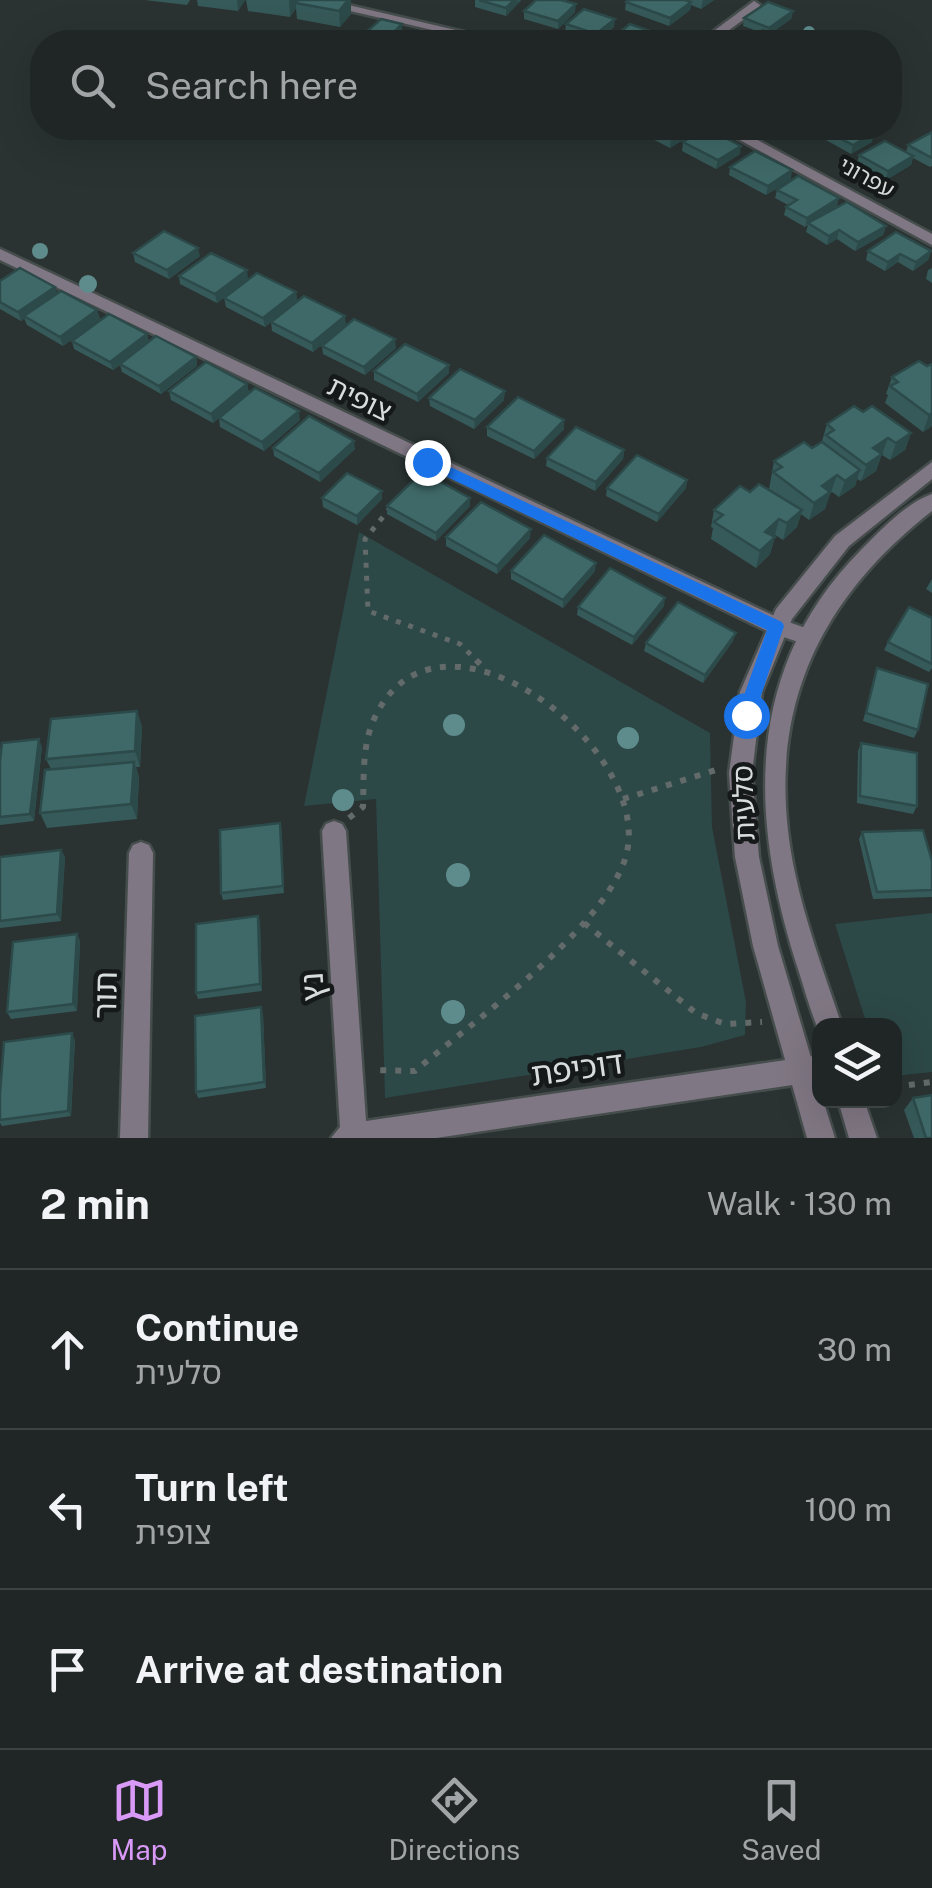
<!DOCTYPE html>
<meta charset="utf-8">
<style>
body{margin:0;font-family:"Public Sans","Noto Sans Hebrew",sans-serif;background:#282e2e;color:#f1f3f6}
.controls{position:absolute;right:30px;bottom:30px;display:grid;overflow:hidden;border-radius:20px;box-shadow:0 10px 40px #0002}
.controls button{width:90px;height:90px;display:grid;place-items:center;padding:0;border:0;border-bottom:2px solid #3d4343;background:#202626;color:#f1f3f6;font:50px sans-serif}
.stop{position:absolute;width:30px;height:30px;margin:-22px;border:8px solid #1a73e8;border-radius:50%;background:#fff}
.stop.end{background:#1a73e8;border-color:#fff;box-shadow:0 2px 10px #0008}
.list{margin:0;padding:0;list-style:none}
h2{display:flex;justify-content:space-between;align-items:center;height:130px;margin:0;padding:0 40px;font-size:42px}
h2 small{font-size:32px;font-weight:400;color:#a2a5a7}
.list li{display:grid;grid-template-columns:65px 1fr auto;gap:30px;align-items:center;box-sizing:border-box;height:160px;padding:0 40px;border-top:2px solid #3d4343}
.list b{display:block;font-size:38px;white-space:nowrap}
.list p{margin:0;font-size:32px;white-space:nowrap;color:#a2a5a7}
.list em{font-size:32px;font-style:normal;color:#a2a5a7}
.icon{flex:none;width:55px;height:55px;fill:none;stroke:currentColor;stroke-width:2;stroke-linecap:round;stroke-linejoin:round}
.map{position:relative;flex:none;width:932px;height:1138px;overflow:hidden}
.search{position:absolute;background:#202626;box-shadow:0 10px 40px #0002;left:30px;right:30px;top:30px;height:110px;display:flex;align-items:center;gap:25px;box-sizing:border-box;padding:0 35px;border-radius:40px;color:#a2a5a7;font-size:38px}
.sheet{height:610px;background:#202626}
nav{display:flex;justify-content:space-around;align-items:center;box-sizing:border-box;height:140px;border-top:2px solid #3d4343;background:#202626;font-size:28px;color:#a2a5a7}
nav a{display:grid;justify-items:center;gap:5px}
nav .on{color:#d99af7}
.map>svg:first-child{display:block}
.green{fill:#2c4847}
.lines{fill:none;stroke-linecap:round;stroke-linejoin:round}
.minor-casing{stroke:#464d4d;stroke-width:5}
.tertiary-casing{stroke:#464d4d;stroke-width:5}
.path-far1{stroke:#636a6a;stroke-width:5;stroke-dasharray:5 8;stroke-linecap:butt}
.path{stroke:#636a6a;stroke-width:6;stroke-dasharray:6 9;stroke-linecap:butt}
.minor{fill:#807784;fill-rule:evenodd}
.tertiary{fill:#807784;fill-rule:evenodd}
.tree{fill:#5e8c8c}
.wall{fill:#365a59}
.shaded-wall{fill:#2c4a49}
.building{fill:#3f6968;stroke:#2c4a49;stroke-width:2.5}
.route{fill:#1a73e8}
.labels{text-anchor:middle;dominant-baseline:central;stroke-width:9;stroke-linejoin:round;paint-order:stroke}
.far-street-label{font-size:22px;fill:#d7dcdc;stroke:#161919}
.street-label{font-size:28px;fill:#d7dcdc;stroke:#161919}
.near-street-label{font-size:32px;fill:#d7dcdc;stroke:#161919}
</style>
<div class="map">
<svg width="932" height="1138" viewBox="0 0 932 1138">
<rect width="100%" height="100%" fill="#2a3232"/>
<g class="green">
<path d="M359 532 710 733 712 827 746 1002 745 1035 701 1047 385 1098 376 799 304 806Z"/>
<path d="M932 913V1072L895 1076 894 1026 867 1025 835 924Z"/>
</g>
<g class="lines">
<g class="minor-casing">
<g id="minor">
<path d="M303 0H327L507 42H484Z"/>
<path d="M754 1 760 5 759 8 713 42H699Z"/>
<path d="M718 128H735L932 234V245Z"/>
<path d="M0 249 783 620 814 631 817 637 814 643 807 645 769 632 0 260Z"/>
<path d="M334 821 342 824 346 831 366 1121 820 1055V1081L436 1138H331L340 1127 322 831 326 824Z"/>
<path d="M141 842 149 845 153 853 148 1138H120L129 853 133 845Z"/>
</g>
</g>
<g class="tertiary-casing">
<g id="tertiary">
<path d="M932 462V479L849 546 792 619 762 692 752 773 759 857 778 946 820 1088V1100H823L835 1138H807L753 946 735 857 729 773 740 692 776 609 835 536Z"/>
<path d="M932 494V511C812 605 763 721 795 873 806 925 825 975 842 1026H820V1034C811 1013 805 991 798 969 750 820 742 670 861 550 880 531 906 503 932 494Z"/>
<path d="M838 1100H864L877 1138H849Z"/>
</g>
</g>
<path class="path-far1" d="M391 507 365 539 368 611 460 644 479 663"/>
<g class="path">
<path d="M476 660 483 667"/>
<path d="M623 799 716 770"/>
<path d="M349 818 363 807C364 780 362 750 372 724 432 574 665 753 624 862 597 934 474 1021 415 1071L373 1070"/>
<path d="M584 923 696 1013 725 1024 762 1022"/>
<path d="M894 1087 932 1082"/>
</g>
<use href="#minor" class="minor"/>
<use href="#tertiary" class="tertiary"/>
</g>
<g class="tree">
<circle cx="809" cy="32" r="6"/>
<circle cx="40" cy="251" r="8"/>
<circle cx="88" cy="284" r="9"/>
<circle cx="454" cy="725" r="11"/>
<circle cx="628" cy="738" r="11"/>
<circle cx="343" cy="800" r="11"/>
<circle cx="458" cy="875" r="12"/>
<circle cx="453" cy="1012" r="12"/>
</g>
<g class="wall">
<path d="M145 0H190L187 5Z"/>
<path d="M197 0H245L238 11 198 6Z"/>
<path d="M246 0H351V14L340 27 297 19 296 8 290 17 248 11Z"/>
<path d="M475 0H521L506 16 475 7Z"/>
<path d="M628 0H714L701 9 691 5 690 10 669 26 625 10 626 2Z"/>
<path d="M524 11 575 12 558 29 524 19Z"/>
<path d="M793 11 791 19 771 33 760 32 743 26 744 18Z"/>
<path d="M566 24 614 27 596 42 565 32Z"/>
<path d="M402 33 392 42H365L364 34Z"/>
<path d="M638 128H695L694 133 670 148 637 131Z"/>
<path d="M819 128 872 142 851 154 817 135Z"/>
<path d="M932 132V166L930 167 913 158 911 165 886 180 857 164 859 155 906 152 908 145Z"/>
<path d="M683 142 740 154 716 169 682 151Z"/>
<path d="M730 167 791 179 766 195 729 175Z"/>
<path d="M777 190 837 207 828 212 886 226 883 235 855 251 837 239 827 245 806 232 808 225 805 227 784 215 786 207 788 205 775 198Z"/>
<path d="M868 251H931L928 260 913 271 898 262 885 271 866 260Z"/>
<path d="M133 253 200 256 169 279 135 262Z"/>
<path d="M932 268V283L926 279 928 270Z"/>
<path d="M179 276 248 279 217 303 180 284Z"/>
<path d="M0 281 55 287 57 294 97 310 100 319 63 346 27 325 24 318 21 321 0 309Z"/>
<path d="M296 292 297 301 265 327 226 307 224 298Z"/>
<path d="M271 322 346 324 313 352 272 331Z"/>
<path d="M147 334 149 342 196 357 197 366 161 394 122 372 120 365 113 370 74 349 72 341Z"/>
<path d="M322 346 396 348 365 375 323 354Z"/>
<path d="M932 364V426L923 432 885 403 888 395 886 394 892 377Z"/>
<path d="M374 371 449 373 418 402 374 380Z"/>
<path d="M247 384 249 393 213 423 171 400 169 391Z"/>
<path d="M429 398 504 400 474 429 430 406Z"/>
<path d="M863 412 911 433 905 450 890 460 882 455 881 456 876 471 861 481 857 479 855 486 839 497 832 492 829 494 825 509 809 520 801 514 797 527 783 540 775 535 773 537H775L770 554 756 568 711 539 713 528 711 527 714 510 750 492 775 494 769 489 774 461 812 448 822 441 827 424Z"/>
<path d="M219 418 300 420 264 451 220 427Z"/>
<path d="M564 420V429L534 459 487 436V427Z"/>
<path d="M273 448 355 449 320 482 274 456Z"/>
<path d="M624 450 623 459 595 491 546 466 547 458Z"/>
<path d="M687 480 686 488 657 522 606 496 607 488Z"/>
<path d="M382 491V499L357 525 323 507 322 498Z"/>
<path d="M470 498V506L436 541 387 514V506Z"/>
<path d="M446 537 530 538 497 574 446 546Z"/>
<path d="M511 571H595L563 608 511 579Z"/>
<path d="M932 579V593L926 589Z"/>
<path d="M664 606 632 645 577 615 578 607Z"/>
<path d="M932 618V668L929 672 884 650 888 642Z"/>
<path d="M733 641 703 683 644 651 646 643Z"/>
<path d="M877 668 918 730 914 738 863 721Z"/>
<path d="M137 711 142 727 140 767H136L139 777 137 819 47 828 40 813 51 769 46 759Z"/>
<path d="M861 743 917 806 913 814 857 803 858 751Z"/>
<path d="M42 747 34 821 0 825V761Z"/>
<path d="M280 823 284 893 223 900 221 893Z"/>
<path d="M862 832 932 861V897L873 899 859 839Z"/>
<path d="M61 850 65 857 61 921 0 928V857Z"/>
<path d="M258 916 260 923 262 991 198 999 196 993Z"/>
<path d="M77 934 80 941 77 1011 11 1019 7 1012Z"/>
<path d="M263 1014 266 1088 198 1098 196 1092Z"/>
<path d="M75 1040 71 1116 2 1126 0 1123V1094Z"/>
<path d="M913 1098 932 1138H914L904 1110Z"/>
</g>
<g class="shaded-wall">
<path d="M237 0H245L238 11Z"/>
<path d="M289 0H299L296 3V8L290 17Z"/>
<path d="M348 0H351V14L340 27 339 11Z"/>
<path d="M514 0 521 1 506 16V8Z"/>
<path d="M703 0H714L701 9Z"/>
<path d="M691 2 690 10 669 26 670 18Z"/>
<path d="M576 4 575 12 558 29V21Z"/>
<path d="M793 11 791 19 768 36 769 28Z"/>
<path d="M615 19 614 27 596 42V34Z"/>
<path d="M402 24V33L392 42H386V40Z"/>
<path d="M690 128H695L694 133 670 148 671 139Z"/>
<path d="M874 133 872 142 851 154 853 145Z"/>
<path d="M741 146 740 154 716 169 718 160Z"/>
<path d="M913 156 911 165 886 180 888 171Z"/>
<path d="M792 170 791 179 766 195 768 186Z"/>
<path d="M839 198 837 207 810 224 808 223 805 227 807 218Z"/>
<path d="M886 226 883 235 855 251 858 242Z"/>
<path d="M839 230 837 239 827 245 829 236Z"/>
<path d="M198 248 200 256 169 279 167 270Z"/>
<path d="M931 251 928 260 913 271 916 262Z"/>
<path d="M900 254 898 262 885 271 888 262Z"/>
<path d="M247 270 248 279 217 303 215 294Z"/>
<path d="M55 287 58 295 21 321 18 312Z"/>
<path d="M296 292 297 301 265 327 263 318Z"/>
<path d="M97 310 100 319 63 346 60 337Z"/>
<path d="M345 316 346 324 313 352 312 343Z"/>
<path d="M147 334 149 343 113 370 110 362Z"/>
<path d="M395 339 396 348 365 375 364 367Z"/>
<path d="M196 357 197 366 161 394 159 386Z"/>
<path d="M449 365V373L418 402 417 394Z"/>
<path d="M247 384 249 393 213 423 211 414Z"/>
<path d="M505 391 504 400 474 429 475 420Z"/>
<path d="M299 411 300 420 264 451 262 442Z"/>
<path d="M932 413V426L923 432 929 415Z"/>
<path d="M564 420V429L534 459V451Z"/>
<path d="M911 433 905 450 890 460 896 443Z"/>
<path d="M888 438 876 471 861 481 873 448Z"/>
<path d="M354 441 355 449 320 482 319 473Z"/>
<path d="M624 450 623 459 595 491 596 482Z"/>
<path d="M860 470 855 486 839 497 845 481Z"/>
<path d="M837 475 825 509 809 520 814 503 822 486Z"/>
<path d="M687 480 686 488 657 522 659 514Z"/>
<path d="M382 491V499L357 525V516Z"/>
<path d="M470 498V506L436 541V533Z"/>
<path d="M802 510 797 527 783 540 787 523Z"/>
<path d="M779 519 775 535 761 548 765 532Z"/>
<path d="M531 529 530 538 497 574V566Z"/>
<path d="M775 537 770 554 756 568 760 551Z"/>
<path d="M596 563 595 571 563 608V600Z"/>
<path d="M665 598 664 606 632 645 634 637Z"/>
<path d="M736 633 733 641 703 683 705 675Z"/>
<path d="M137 711 142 727 140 767 135 751Z"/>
<path d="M39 739 42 747 34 821 30 814Z"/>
<path d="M134 762 139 777 137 819 131 804Z"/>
<path d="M280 823 282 831 284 893 283 886Z"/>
<path d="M61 850 65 857 61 921 57 914Z"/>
<path d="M258 916 260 923 262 991 260 984Z"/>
<path d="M77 934 80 941 77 1011 73 1004Z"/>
<path d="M261 1007 263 1014 266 1088 264 1082Z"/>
<path d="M72 1033 75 1040 71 1116 68 1111Z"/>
</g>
<g class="building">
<path d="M298 0H348L339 11 296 3Z"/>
<path d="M479 0H514L506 8Z"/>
<path d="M536 0H561L576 4 558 21 524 11Z"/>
<path d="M628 0H685L691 2 670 18 626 2Z"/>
<path d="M768 2 793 11 769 28 744 18Z"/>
<path d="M584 9 615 19 596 34 566 24Z"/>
<path d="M381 19 402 24 386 40 364 34Z"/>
<path d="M630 24 664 36 656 42H620L611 39Z"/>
<path d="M763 30 788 40 785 42H746Z"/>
<path d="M470 36 491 42H463Z"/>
<path d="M648 128H690L671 139Z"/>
<path d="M706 128 741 146 718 160 683 142Z"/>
<path d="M820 128H863L874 133 853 145Z"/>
<path d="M932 132V158L908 145Z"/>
<path d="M885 141 913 156 888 171 859 155Z"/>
<path d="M755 151 792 170 768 186 730 167Z"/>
<path d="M798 176 839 198 807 218 786 207 797 200 777 190Z"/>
<path d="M847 202 886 226 858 242 839 230 829 236 808 223Z"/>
<path d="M164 231 198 248 167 270 133 253Z"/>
<path d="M896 232 931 251 916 262 900 254 888 262 868 251Z"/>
<path d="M211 253 247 270 215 294 179 276Z"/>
<path d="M20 268 55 287 18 312 0 302V281Z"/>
<path d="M257 273 296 292 263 318 224 298Z"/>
<path d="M61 291 97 310 60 337 24 316Z"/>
<path d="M304 296 345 316 312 343 271 322Z"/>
<path d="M109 314 147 334 110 362 72 341Z"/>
<path d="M354 319 395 339 364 367 322 346Z"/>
<path d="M156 336 196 357 159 386 120 364Z"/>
<path d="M405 344 449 365 417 394 374 371Z"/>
<path d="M919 361 927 366 932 364V413L929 415 890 386 898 382 892 377Z"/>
<path d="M206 362 247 384 211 414 169 391Z"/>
<path d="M460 369 505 391 475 420 429 398Z"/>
<path d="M255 388 299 411 262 442 219 418Z"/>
<path d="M518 397 564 420 534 451 487 427Z"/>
<path d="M854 406 863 412 872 406 911 433 896 443 888 438 873 448 882 454 866 465 826 435 834 430 827 424Z"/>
<path d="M309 416 354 441 319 473 273 448Z"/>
<path d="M576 427 624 450 596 482 547 458Z"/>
<path d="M804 442 812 448 822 442 860 470 845 481 837 475 822 486 830 492 814 503 773 472 782 467 774 461Z"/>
<path d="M637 455 687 480 659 514 607 488Z"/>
<path d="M422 472 470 498 436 533 387 506Z"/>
<path d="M347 473 382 491 357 516 322 498Z"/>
<path d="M759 484 802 510 787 523 779 519 765 532 775 537 760 551 714 522 723 515 714 510 740 486 750 492Z"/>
<path d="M481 502 531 529 497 566 446 537Z"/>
<path d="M544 535 596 563 563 600 511 571Z"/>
<path d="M610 568 665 598 634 637 578 607Z"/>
<path d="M678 602 736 633 705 675 646 643Z"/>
<path d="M909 607 932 618V664L888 642Z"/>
<path d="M877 668 928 684 918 730 866 713Z"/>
<path d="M137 711 135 751 46 759 51 719Z"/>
<path d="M39 739 30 814 0 817V761L2 743Z"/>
<path d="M861 743 917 753V806L860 796Z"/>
<path d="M134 762 131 804 40 813 45 770Z"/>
<path d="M280 823 283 886 221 893 220 830Z"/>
<path d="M923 830 932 861V890L877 892 862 832Z"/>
<path d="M61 850 57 914 0 921V857Z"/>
<path d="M258 916 260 984 196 993V924Z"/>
<path d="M77 934 73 1004 7 1012 13 942Z"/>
<path d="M261 1007 264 1082 196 1092 195 1016Z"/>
<path d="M72 1033 68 1111 0 1120V1094L4 1042Z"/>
<path d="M932 1095V1138H926L913 1098Z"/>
</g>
<path class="route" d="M427 456 782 622 784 626 753 720H740L737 715 767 630 422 465V458Z"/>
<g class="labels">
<g class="far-street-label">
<text transform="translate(867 177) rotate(29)">עפרוני</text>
</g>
<g class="street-label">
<text transform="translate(360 398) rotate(26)">צופית</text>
<text transform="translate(743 803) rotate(-92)">סלעית</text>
</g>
<g class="near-street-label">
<text transform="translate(312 987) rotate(-94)">נץ</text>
<text transform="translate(105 995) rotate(-89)">תור</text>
<text transform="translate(577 1068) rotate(-8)">דוכיפת</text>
</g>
</g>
</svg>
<div class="controls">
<button><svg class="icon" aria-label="layers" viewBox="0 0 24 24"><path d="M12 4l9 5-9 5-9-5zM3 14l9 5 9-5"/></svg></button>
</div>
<div class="stop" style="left:746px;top:715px"></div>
<div class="stop end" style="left:427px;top:462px"></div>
<div class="search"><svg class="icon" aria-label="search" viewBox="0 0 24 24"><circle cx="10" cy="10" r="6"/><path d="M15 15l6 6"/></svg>Search here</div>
</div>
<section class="sheet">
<h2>2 min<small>Walk · 130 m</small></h2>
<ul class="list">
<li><svg class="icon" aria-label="ahead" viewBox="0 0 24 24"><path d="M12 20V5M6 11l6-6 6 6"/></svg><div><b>Continue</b><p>סלעית</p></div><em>30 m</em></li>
<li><svg class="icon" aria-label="left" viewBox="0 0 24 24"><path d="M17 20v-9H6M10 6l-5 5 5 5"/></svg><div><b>Turn left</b><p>צופית</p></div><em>100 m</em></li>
<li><svg class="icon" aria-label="arrive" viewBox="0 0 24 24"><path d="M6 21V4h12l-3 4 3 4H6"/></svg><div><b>Arrive at destination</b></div></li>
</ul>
</section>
<nav>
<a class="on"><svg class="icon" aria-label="map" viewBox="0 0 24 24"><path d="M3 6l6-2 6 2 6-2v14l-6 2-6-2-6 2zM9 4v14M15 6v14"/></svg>Map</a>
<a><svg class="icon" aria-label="directions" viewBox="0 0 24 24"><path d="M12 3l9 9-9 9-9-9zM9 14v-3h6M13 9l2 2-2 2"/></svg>Directions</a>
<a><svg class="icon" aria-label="saved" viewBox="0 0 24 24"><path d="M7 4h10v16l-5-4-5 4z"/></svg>Saved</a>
</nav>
